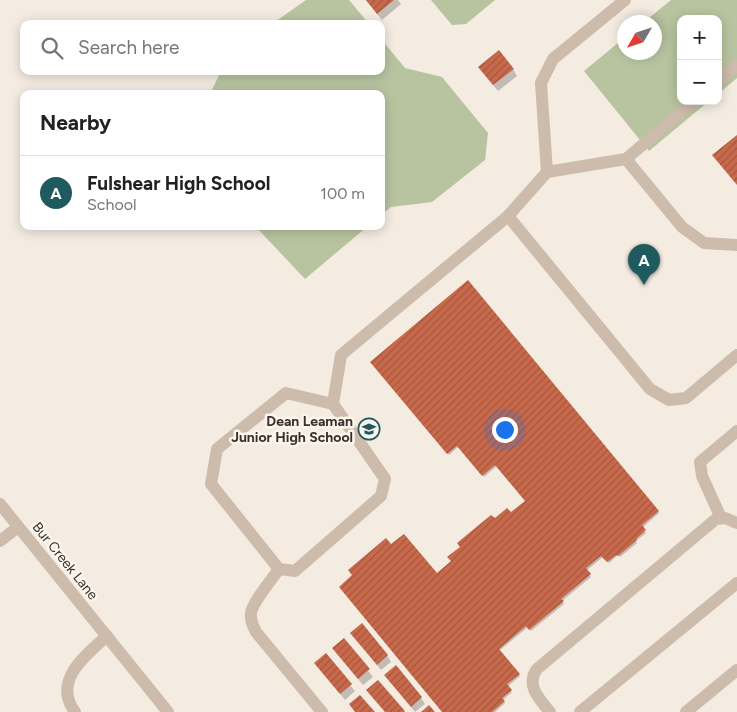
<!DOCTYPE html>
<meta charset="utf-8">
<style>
body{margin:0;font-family:Figtree,sans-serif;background:#f2f2f2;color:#202124}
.controls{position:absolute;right:15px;top:15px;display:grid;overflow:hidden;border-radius:10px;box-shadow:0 2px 12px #0003}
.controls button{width:45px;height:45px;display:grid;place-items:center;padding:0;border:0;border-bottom:1px solid #e0e0e0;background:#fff;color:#202124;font:25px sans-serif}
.compass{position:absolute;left:617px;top:15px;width:45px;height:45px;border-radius:50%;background:#fff;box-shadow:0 2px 12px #0003;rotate:231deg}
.you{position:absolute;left:504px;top:429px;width:18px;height:18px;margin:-12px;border:4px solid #fff;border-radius:50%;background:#1a73e8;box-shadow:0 0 0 8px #1a73e833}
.badge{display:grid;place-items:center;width:32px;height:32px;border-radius:50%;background:#1f5a5e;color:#fff;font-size:16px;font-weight:700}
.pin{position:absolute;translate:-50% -41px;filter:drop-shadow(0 1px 2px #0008)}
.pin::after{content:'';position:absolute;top:26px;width:18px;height:15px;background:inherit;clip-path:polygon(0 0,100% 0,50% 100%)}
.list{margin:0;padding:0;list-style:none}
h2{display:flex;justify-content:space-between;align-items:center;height:65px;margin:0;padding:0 20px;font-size:21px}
h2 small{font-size:16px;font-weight:400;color:#757577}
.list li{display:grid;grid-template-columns:32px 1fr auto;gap:15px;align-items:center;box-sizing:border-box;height:75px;padding:0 20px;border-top:1px solid #e0e0e0}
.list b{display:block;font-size:19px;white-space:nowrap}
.list p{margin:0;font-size:16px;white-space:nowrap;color:#757577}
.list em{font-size:16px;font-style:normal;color:#757577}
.icon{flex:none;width:28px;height:28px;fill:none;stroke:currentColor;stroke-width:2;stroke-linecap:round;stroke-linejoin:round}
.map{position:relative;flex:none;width:737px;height:712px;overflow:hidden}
.search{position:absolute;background:#fff;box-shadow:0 2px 12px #0003;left:20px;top:20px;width:365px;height:55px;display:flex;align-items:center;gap:12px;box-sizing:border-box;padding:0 18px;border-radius:10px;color:#757577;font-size:19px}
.panel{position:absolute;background:#fff;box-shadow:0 2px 12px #0003;left:20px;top:90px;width:365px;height:140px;border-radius:10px}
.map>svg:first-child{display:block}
.green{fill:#b8c4a0}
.shadow{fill:#0003}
.building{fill:url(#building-hatch)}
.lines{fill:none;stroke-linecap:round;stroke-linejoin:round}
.minor{stroke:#cdbbac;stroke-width:12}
.labels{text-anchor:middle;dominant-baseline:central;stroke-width:5;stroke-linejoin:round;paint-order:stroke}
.poi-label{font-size:14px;font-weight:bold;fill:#3b302b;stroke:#fbf5ee;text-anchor:end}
.street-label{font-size:14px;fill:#3b302b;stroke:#fbf5ee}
</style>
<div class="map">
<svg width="737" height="712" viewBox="0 0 737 712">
<defs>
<pattern id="building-hatch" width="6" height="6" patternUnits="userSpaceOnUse" patternTransform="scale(1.25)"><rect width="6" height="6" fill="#c8694b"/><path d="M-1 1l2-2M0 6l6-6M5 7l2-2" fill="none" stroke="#a4573f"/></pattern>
</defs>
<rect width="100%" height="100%" fill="#f4ebe1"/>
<g class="green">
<path d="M306 0H349L369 24H272Z"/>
<path d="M431 0H495L466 24 452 25Z"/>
<path d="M671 0H737V78L718 94V19H681V101H709L649 151 584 71 624 38V52H654V22H644Z"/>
<path d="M381 39 405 68 442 77 488 133 485 160 432 202 391 207 381 215V94H210L221 71H381Z"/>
<path d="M255 226H368L305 279Z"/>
</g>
<g class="shadow">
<path d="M366 0H398L401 4 382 20Z"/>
<path d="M513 69 517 76 498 91 484 74Z"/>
<path d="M468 282 659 513 642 528 646 533 636 541 637 543 620 557 618 555 609 563 603 557 586 571 591 577 562 601 564 604 531 631 528 627 499 651 520 676 507 687 512 692 503 700 505 703 495 712H443L390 546 437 575 494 520 511 514 526 501 497 466 484 477 458 447 449 455 373 364Z"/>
<path d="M352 633 387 655 391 662 381 670Z"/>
<path d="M343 640 373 677 363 685 333 648Z"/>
<path d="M325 655 355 691 345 700 316 663Z"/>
<path d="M386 676 421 698 425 704 415 712Z"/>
</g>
<g class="building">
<path d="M366 0H394L377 14Z"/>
<path d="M499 50 514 69 493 85 478 67Z"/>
<path d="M737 135V185L712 155Z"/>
<path d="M468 280 659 511 642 525 646 530 636 539 637 540 618 556 616 555 607 562 601 556 586 568 591 574 561 599 564 601 529 630 526 626 499 649 520 674 507 684 512 690 502 698 505 701 492 712H442L339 587 352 575 348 570 386 538 391 544 404 534 437 573 451 561 447 557 460 547 457 543 491 515 495 518 507 508 511 512 525 501 495 465 482 476 457 446 447 454 370 362Z"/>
<path d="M362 623 388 655 377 665 350 633Z"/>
<path d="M344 638 370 669 358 679 332 648Z"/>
<path d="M326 653 352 684 340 694 314 663Z"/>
<path d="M396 665 422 697 411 707 384 675Z"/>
<path d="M378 680 405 711 404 712H385L366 690Z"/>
<path d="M360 695 375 712H355L349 704Z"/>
<path d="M429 705 435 712H421Z"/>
</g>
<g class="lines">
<g class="minor">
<path d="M718 81 737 65"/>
<path d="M626 159 682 227 704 243 737 245"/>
<path d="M547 172 541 83 553 59 625 0"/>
<path d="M508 216 650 389 669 400 686 398 737 355"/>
<path d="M333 404 286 393 217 449 211 484 279 569 295 571 381 496 385 479 333 404 341 355 508 216 547 172 626 159 694 101"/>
<path d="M0 504 168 712"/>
<path d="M721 518 702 476 700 462 737 431"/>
<path d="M0 541 18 527"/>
<path d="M279 569C272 579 252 603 251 613 250 620 253 626 256 632L322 712"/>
<path d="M75 712C52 681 85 656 107 636"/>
<path d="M550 712C540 700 525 685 537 669L716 519 725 518 737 523"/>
<path d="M580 712 737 583"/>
<path d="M686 712 737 670"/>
</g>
</g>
<defs>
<g id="school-ring" transform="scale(1.125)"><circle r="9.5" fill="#fbf5ee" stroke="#1f5a5e" stroke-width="1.5"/><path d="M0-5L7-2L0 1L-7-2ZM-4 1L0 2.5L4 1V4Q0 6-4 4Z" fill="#1f5a5e"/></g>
</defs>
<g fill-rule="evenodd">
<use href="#school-ring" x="369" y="429"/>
</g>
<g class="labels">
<g class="poi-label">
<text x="353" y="421">Dean Leaman<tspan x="353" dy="16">Junior High School</tspan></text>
</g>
<g class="street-label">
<text transform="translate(65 561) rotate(51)">Bur Creek Lane</text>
</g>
</g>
</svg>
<div class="controls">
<button>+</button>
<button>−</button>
</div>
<svg class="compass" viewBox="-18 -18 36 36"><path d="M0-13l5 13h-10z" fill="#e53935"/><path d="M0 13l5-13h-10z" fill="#757577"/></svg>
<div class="you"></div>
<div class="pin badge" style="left:644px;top:285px">A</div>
<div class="search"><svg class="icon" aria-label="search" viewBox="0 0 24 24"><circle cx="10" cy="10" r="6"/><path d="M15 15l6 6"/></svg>Search here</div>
<section class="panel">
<h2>Nearby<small></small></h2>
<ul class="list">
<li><span class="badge">A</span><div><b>Fulshear High School</b><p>School</p></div><em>100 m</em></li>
</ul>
</section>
</div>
